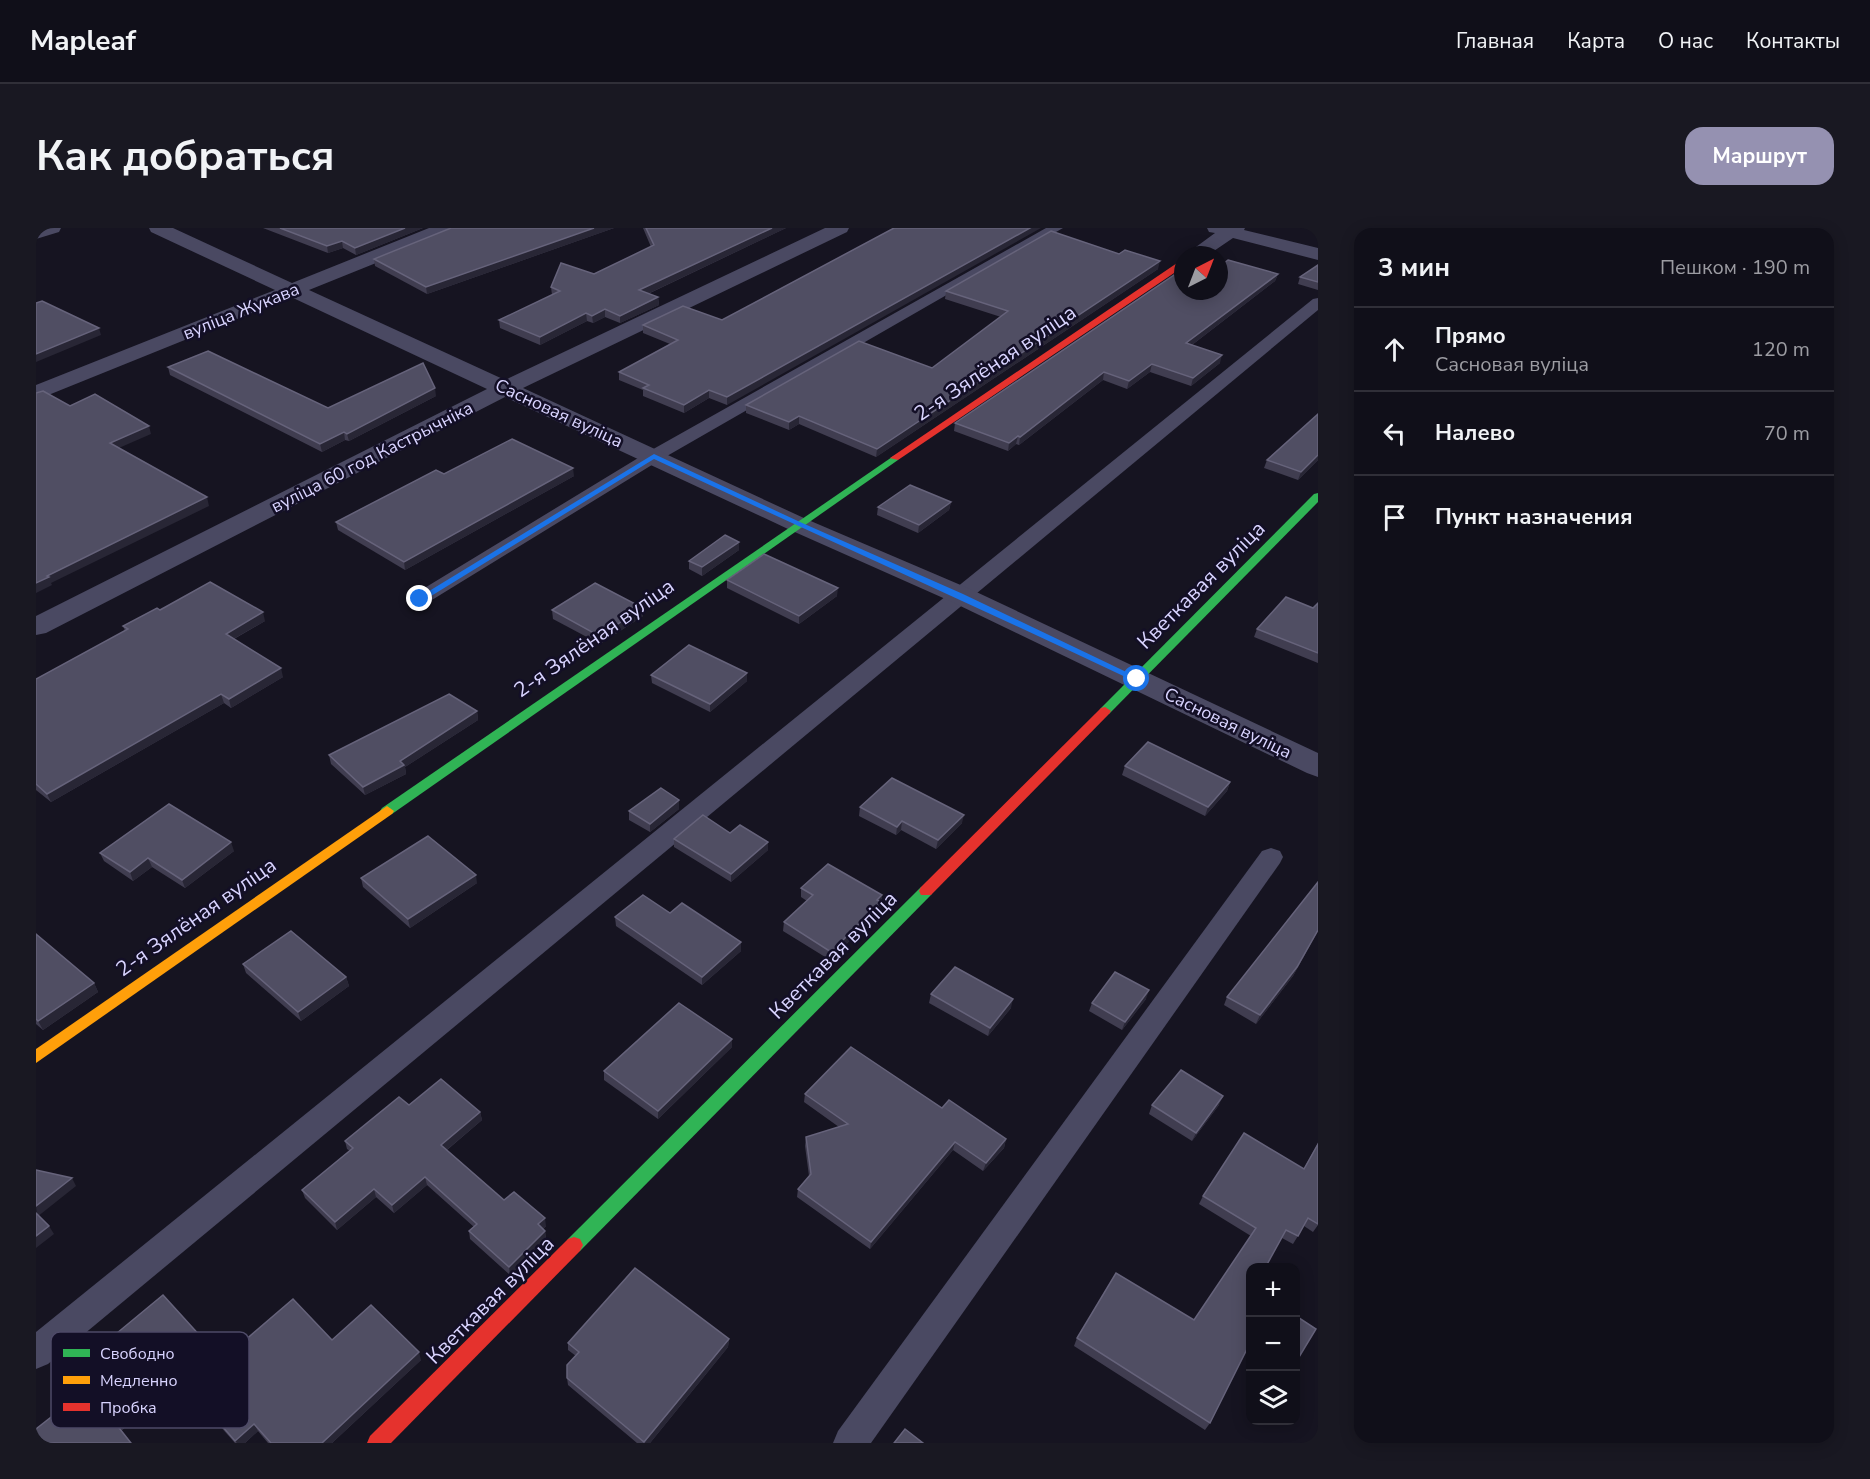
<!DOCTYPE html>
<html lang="ru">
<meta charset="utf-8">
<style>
body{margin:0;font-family:"Nunito Sans",sans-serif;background:#191822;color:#f1f3f6}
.controls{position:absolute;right:18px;bottom:18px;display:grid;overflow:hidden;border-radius:12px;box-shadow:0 3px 15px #0003}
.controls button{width:54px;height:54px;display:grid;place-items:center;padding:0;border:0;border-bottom:2px solid #302f38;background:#100f19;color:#f1f3f6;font:30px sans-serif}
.compass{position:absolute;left:1138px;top:18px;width:54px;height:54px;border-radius:50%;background:#100f19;box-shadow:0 3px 15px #0003;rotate:42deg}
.stop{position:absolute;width:18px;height:18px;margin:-14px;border:4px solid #1a73e8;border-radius:50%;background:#fff}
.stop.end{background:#1a73e8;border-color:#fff;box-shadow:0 2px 6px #0008}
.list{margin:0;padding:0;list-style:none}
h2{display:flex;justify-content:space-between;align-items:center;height:78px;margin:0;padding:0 24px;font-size:26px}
h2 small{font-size:20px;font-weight:400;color:#9c9ca2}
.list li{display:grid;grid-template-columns:39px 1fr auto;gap:18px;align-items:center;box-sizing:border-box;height:84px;padding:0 24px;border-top:2px solid #302f38}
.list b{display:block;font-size:22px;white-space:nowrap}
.list p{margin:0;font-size:20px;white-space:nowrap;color:#9c9ca2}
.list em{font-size:20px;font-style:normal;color:#9c9ca2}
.icon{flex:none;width:33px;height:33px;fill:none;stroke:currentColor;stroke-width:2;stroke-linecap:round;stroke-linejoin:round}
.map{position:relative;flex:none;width:1282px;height:1215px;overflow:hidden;border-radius:18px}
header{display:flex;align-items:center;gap:36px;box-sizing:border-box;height:84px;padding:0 30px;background:#100f19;border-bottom:2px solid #302f38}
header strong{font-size:28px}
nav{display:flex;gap:33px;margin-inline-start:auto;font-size:21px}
.intro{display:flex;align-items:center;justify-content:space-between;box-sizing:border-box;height:144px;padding:0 36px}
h1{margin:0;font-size:42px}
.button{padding:15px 27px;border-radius:18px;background:#9591b1;color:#fff;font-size:21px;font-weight:700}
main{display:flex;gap:36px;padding:0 36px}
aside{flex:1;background:#100f19;border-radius:18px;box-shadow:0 3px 15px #0003}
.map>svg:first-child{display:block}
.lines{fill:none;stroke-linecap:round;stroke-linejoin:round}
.lane{fill:#4a4962;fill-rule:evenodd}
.street{fill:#4a4962;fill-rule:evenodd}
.fast{fill:#30b455;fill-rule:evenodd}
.slow{fill:#ff9f0a;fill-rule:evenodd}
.jam{fill:#e5322d;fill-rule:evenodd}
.wall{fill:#403d50}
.shaded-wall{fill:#282635}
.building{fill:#504e63;stroke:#66637b;stroke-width:1.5}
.route{fill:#1a73e8}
.labels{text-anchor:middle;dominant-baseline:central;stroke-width:5;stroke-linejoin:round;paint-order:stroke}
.far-street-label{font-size:18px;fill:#d9d4ff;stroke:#130f26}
.street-label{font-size:21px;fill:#d9d4ff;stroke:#130f26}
.key{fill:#130f26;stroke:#4e4a67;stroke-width:1.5}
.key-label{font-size:16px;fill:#d9d4ff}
</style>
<header>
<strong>Mapleaf</strong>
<nav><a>Главная</a><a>Карта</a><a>О нас</a><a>Контакты</a></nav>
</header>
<div class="intro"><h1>Как добраться</h1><a class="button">Маршрут</a></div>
<main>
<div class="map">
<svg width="1282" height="1215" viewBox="0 0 1282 1215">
<rect width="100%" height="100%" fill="#161421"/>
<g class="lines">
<g class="lane">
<path d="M1010 0H1027L624 232 391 375H377L374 371 377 367 612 224Z"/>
<path d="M1282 70V82L12 1136 0 1141V1104L1277 71Z"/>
<path d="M1235 620 1244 623 1247 629 1244 635 835 1215H797L802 1203 1226 623Z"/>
</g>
<g class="street">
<path d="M0 0H25L23 4 0 11Z"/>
<path d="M113 0H137L256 55 393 0H419L417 4 273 62 469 152 789 0H813L811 4 487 160 770 291 934 361 1282 525V549L1271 545 914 373 752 301 469 169 10 405 0 407V388L451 161 255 69 0 172V157L239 62 115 4Z"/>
<path d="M1171 0H1209L1208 2 1282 20V32L1197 10 1172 27H1149L1179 5 1173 4Z"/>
</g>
<g class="fast">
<path d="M859 227 862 228V232L356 586H346L344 583 346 580Z"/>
<path d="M1282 265V274L1073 486H1065L1063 483 1065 480 1278 266Z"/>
<path d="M890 658 895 659 897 663 895 667 544 1023 538 1025 532 1023 529 1017 532 1011 885 659Z"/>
</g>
<path class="slow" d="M351 578 358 583 356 586 0 835V821Z"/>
<g class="jam">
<path d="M1144 33H1147V39L862 232 854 230Z"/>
<path d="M1069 479 1075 483 1073 486 895 667H885L883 663 885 659 1065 480Z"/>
<path d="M538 1009 544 1011 547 1017 544 1023 355 1215H331L334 1208 532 1011Z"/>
</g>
</g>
<g class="wall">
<path d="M227 0H387L320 27 307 20 292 25Z"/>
<path d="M415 0H578L391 66 339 38 338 31Z"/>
<path d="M607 0H750L612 66 622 69 623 77 584 95 569 89 557 95 551 93 504 117 464 100 463 92 516 67 515 59 558 46 615 19Z"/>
<path d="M858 0 691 177 673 170 648 185 607 168V162L583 152V144L634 116 607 105V97L686 92Z"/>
<path d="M1083 26 1122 41 840 229 763 196 753 202 710 185V177L896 140 965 89 909 71 910 63Z"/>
<path d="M1282 37V62L1262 56 1264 49Z"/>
<path d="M1242 46 1239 53 1156 117 1184 135 1155 158 1114 144 1091 161 1067 152 983 217 980 216 972 223 918 203 919 195Z"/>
<path d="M132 139 292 180 400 168 313 213 309 212 286 224 134 147Z"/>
<path d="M1282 186V232L1262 252 1228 240 1231 232Z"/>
<path d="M408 246 538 248 369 342 302 302 300 294Z"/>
<path d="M915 274 913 282 882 305 841 287 842 279Z"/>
<path d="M703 314V322L666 348 653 341V333Z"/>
<path d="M691 352 801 368 763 396 691 360Z"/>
<path d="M1282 375V435L1218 409 1221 401 1277 380Z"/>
<path d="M124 382 229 393 198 411 247 449 195 480 188 475 15 574 0 562V451L89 403 87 398Z"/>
<path d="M516 382 607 388 564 416 517 391Z"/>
<path d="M711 445V453L674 484 616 455 615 447Z"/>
<path d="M441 483 442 492 369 539 370 546 329 567 295 536 293 527Z"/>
<path d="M1089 538 1194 554 1191 563 1169 588 1086 547Z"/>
<path d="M643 572V581L614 604 593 592V583Z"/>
<path d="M824 579 926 595 900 621 865 602 860 607 823 588Z"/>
<path d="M694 605 732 614V622L695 654 638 619V611Z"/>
<path d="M198 623 149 660 116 639 97 653 68 633 64 625Z"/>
<path d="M325 650 441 655 374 700 327 659Z"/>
<path d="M1282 654V703L1257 748 1220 796 1188 777 1191 769Z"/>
<path d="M765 660 846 667 844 683 794 732 747 703 748 694 771 673 765 669Z"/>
<path d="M579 689 705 714V723L666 757 580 698Z"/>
<path d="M0 706 58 755 62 764 7 802 0 796Z"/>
<path d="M207 736 310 749 313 758 265 793 210 745Z"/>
<path d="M895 766 975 780 952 808 893 775Z"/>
<path d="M1110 771 1086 802 1053 783 1056 775Z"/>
<path d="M696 819 622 891 568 852V843Z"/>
<path d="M769 866 906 880 970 911 968 920 947 943 917 922 834 1021 761 969 762 961 773 948 769 918 770 909 803 899 768 874Z"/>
<path d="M373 877 444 884 446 892 411 922 468 972 510 998 507 1001 509 1003 510 1011 474 1047 434 1011 433 1003 438 999 391 957 358 985 340 969 301 1002 269 970 266 962 314 923 311 921 309 913Z"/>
<path d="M1116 877H1183L1156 913 1113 886Z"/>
<path d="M1282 915V997L1277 1004 1268 998 1257 1016 1246 1010 1215 1040V1115L1214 1114 1174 1195 1169 1202 1038 1118 1041 1110 1158 1092 1215 1008 1163 976 1167 968 1268 940Z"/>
<path d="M693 1111 692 1119 614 1215H601L532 1157 531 1150 540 1128 532 1122V1115Z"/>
<path d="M296 1112 385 1132 296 1215H232L222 1203 209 1215H199L144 1153 85 1203 0 1215 61 1153 46 1134 186 1132Z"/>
</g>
<g class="shaded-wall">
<path d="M369 0H387L320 27 319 20Z"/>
<path d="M558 0H578L391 66 390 59Z"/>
<path d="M736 0H750L603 70V62Z"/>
<path d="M994 0H1005L691 177V169Z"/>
<path d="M306 13 307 20 292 25 291 18Z"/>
<path d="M1124 33 1122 41 840 229 841 221Z"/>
<path d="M1242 46 1239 53 1148 123 1150 115Z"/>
<path d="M622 69 623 77 584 95V88Z"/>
<path d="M569 81V89L557 95 556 88Z"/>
<path d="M550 85 551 93 504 117V109Z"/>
<path d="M63 100 65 107 0 134V126Z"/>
<path d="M1186 127 1184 135 1155 158 1157 150Z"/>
<path d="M1116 136 1114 144 1091 161 1093 153Z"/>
<path d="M1068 144 1067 152 983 217 984 209Z"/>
<path d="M399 160 400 168 313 213 311 206Z"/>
<path d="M673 162V170L648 185V177Z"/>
<path d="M763 188V196L753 202V194Z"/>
<path d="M113 198 115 206 76 223 74 215Z"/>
<path d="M308 204 309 212 286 224 284 216Z"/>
<path d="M982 208 980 216 972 223 973 215Z"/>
<path d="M1282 227V232L1262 252 1265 244Z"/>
<path d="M537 240 538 248 369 342 368 334Z"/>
<path d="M171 269 173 278 15 355 16 357 0 365V355L11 348Z"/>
<path d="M915 274 913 282 882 305 883 297Z"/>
<path d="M703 314V322L666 348V339Z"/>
<path d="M802 360 801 368 763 396V388Z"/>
<path d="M607 380V388L564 416 563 408Z"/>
<path d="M227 384 229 393 192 414 190 406Z"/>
<path d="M245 440 247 449 195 480 193 471Z"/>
<path d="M711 445V453L674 484V476Z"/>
<path d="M185 466 188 475 15 574 11 566Z"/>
<path d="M441 483 442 492 369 539 370 546 329 567 327 559 364 533Z"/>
<path d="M1194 554 1191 563 1169 588 1172 579Z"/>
<path d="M643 572V581L614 604V596Z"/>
<path d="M928 587 926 595 900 621 902 612Z"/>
<path d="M866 593 865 602 860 607 861 599Z"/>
<path d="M195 614 198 623 149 660 146 652Z"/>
<path d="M732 614V622L695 654V646Z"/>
<path d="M112 630 116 639 97 653 94 644Z"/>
<path d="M440 647 441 655 374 700 372 691Z"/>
<path d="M846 667 844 683 794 732 795 724Z"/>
<path d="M1282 702 1257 748 1220 796 1224 787Z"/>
<path d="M705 714V723L666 757V749Z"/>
<path d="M310 749 313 758 265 793 262 784Z"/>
<path d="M58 755 62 764 7 802 2 793Z"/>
<path d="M1113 762 1110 771 1086 802 1089 794Z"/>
<path d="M977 771 975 780 952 808 954 800Z"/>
<path d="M696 811V819L622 891V883Z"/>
<path d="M1187 868 1183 877 1156 913 1160 905Z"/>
<path d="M444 884 446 892 407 925 405 917Z"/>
<path d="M970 911 968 920 947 943 950 935Z"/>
<path d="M919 914 917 922 834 1021 835 1014Z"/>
<path d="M389 949 391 957 358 985 356 977Z"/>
<path d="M36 950 40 958 1 989 0 978Z"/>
<path d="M338 961 340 969 301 1002 299 994Z"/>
<path d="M509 990 510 998 503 1004 502 996Z"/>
<path d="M13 998 18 1006 0 1020V1008Z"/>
<path d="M509 1003 510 1011 474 1047 473 1039Z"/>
<path d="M693 1111 692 1119 614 1215H608Z"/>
<path d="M383 1124 385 1132 296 1215H286Z"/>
<path d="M140 1145 144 1153 84 1203 80 1196Z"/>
<path d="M218 1196 222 1203 209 1215H201L199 1213Z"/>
</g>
<g class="building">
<path d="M244 0H369L319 20 306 13 291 18Z"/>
<path d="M415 0H558L390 59 338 31Z"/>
<path d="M610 0H736L603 62 622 69 584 88 569 81 556 88 550 85 504 109 463 92 524 63 515 59 525 35 558 46 618 17Z"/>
<path d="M858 0H994L691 169 673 162 648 177 607 160 613 157 583 144 642 112 607 97 647 78 686 92Z"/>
<path d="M1015 3 1083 26 1089 22 1124 33 841 221 763 188 753 194 710 177 823 113 896 140 972 83 910 63Z"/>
<path d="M1192 32 1242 46 1150 115 1186 127 1157 150 1116 136 1093 153 1068 144 984 209 982 208 973 215 919 195 1147 41V63H1183V39Z"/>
<path d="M1282 37V54L1264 49Z"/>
<path d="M6 73 63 100 0 126V75Z"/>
<path d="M172 123 292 180 387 135 399 160 311 206 308 204 284 216 132 139Z"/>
<path d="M7 163 34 178 59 166 113 198 74 215 171 269 11 348 13 349 0 355V165Z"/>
<path d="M1282 186V227L1265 244 1231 232Z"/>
<path d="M476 211 537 240 368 334 300 294 400 242 408 246Z"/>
<path d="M874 257 915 274 883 297 842 279Z"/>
<path d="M689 307 703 314 666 339 653 333Z"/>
<path d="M728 326 802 360 763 388 691 352Z"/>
<path d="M174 354 227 384 190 406 245 440 193 471 185 466 11 566 0 556V451L92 401 87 398 121 380 124 382Z"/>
<path d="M559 355 607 380 563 408 516 382Z"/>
<path d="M1250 369 1277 380 1282 375V425L1221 401Z"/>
<path d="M653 417 711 445 674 476 615 447Z"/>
<path d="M413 466 441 483 364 533 368 537 327 559 293 527Z"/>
<path d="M1112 514 1194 554 1172 579 1089 538Z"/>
<path d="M856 550 928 587 902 612 866 593 861 599 824 579Z"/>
<path d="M625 560 643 572 614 596 593 583Z"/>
<path d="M133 576 195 614 146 652 112 630 94 644 64 625Z"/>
<path d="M667 587 694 605 704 597 732 614 695 646 638 611Z"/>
<path d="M392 608 440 647 372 691 325 650Z"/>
<path d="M792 636 846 667 841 672 845 674 795 724 748 694 777 667 765 660Z"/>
<path d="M1282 654V702L1261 739 1224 787 1191 769Z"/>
<path d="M607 667 634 685 646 675 705 714 666 749 579 689Z"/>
<path d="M255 703 310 749 262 784 207 736Z"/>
<path d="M0 706 58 755 2 793 0 791Z"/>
<path d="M919 739 977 771 954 800 895 766Z"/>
<path d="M1079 744 1113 762 1089 794 1056 775Z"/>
<path d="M643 775 696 811 622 883 568 843Z"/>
<path d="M815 819 906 880 913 872 970 911 950 935 919 914 835 1014 762 961 775 946 770 909 812 896 769 866Z"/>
<path d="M1145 842 1187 868 1160 905 1116 877Z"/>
<path d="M405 851 444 884 405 917 468 972 478 964 509 990 502 996 509 1003 473 1039 433 1003 441 996 389 949 356 977 338 961 299 994 266 962 317 920 309 913 363 869 373 877Z"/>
<path d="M1208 905 1268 941 1282 916V996L1272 990 1262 1008 1250 1002 1229 1040H1215V1113L1174 1195 1041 1110 1080 1045 1158 1092 1220 1000 1167 968Z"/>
<path d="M0 942 36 950 0 978Z"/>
<path d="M0 985 13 998 0 1008Z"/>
<path d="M599 1040 693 1111 608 1214 531 1150V1137L543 1124 532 1115Z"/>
<path d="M127 1067 186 1132 257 1071 296 1112 335 1077 383 1124 286 1215H235L218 1196 199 1213 140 1145 80 1196 95 1215H0V1201L61 1153 46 1134Z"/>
<path d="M1260 1088 1280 1101 1260 1134Z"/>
<path d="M869 1201 887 1215H858Z"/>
</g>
<path class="route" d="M618 226 764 294 927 366 1105 451 1098 453C938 377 777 306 618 231L387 373 380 371Z"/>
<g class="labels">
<g class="far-street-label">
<text transform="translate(205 83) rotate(-22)">вуліца Жукава</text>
<text transform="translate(523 185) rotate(25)">Сасновая вуліца</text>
<text transform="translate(336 229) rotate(-27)">вуліца 60 год Кастрычніка</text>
<text transform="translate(1192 495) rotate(26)">Сасновая вуліца</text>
</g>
<g class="street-label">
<text transform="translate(959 135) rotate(-34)">2-я Зялёная вуліца</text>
<text transform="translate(1165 357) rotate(-45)">Кветкавая вуліца</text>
<text transform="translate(558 410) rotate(-35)">2-я Зялёная вуліца</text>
<text transform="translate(160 689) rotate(-35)">2-я Зялёная вуліца</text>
<text transform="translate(797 727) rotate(-45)">Кветкавая вуліца</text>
<text transform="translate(454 1072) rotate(-45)">Кветкавая вуліца</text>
</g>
</g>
<rect x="15" y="1104" width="198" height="96" rx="9" class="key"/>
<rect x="27" y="1121" width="27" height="8" fill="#30b455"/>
<rect x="27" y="1148" width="27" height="8" fill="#ff9f0a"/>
<rect x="27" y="1175" width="27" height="8" fill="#e5322d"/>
<g class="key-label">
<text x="64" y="1131">Свободно</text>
<text x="64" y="1158">Медленно</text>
<text x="64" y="1185">Пробка</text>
</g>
</svg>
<div class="controls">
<button>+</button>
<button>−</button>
<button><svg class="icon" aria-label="layers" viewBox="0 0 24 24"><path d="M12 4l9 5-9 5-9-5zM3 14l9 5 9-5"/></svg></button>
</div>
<svg class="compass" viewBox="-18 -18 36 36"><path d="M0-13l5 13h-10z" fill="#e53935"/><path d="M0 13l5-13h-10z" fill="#9c9ca2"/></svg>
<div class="stop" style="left:1101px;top:451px"></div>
<div class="stop end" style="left:384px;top:371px"></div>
</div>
<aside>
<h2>3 мин<small>Пешком · 190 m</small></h2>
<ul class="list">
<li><svg class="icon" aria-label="ahead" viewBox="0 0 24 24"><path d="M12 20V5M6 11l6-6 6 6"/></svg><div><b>Прямо</b><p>Сасновая вуліца</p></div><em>120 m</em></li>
<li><svg class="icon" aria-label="left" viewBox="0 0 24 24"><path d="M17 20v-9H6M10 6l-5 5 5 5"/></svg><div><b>Налево</b></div><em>70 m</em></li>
<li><svg class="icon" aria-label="arrive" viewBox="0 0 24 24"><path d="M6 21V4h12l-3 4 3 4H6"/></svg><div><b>Пункт назначения</b></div></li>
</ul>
</aside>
</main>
